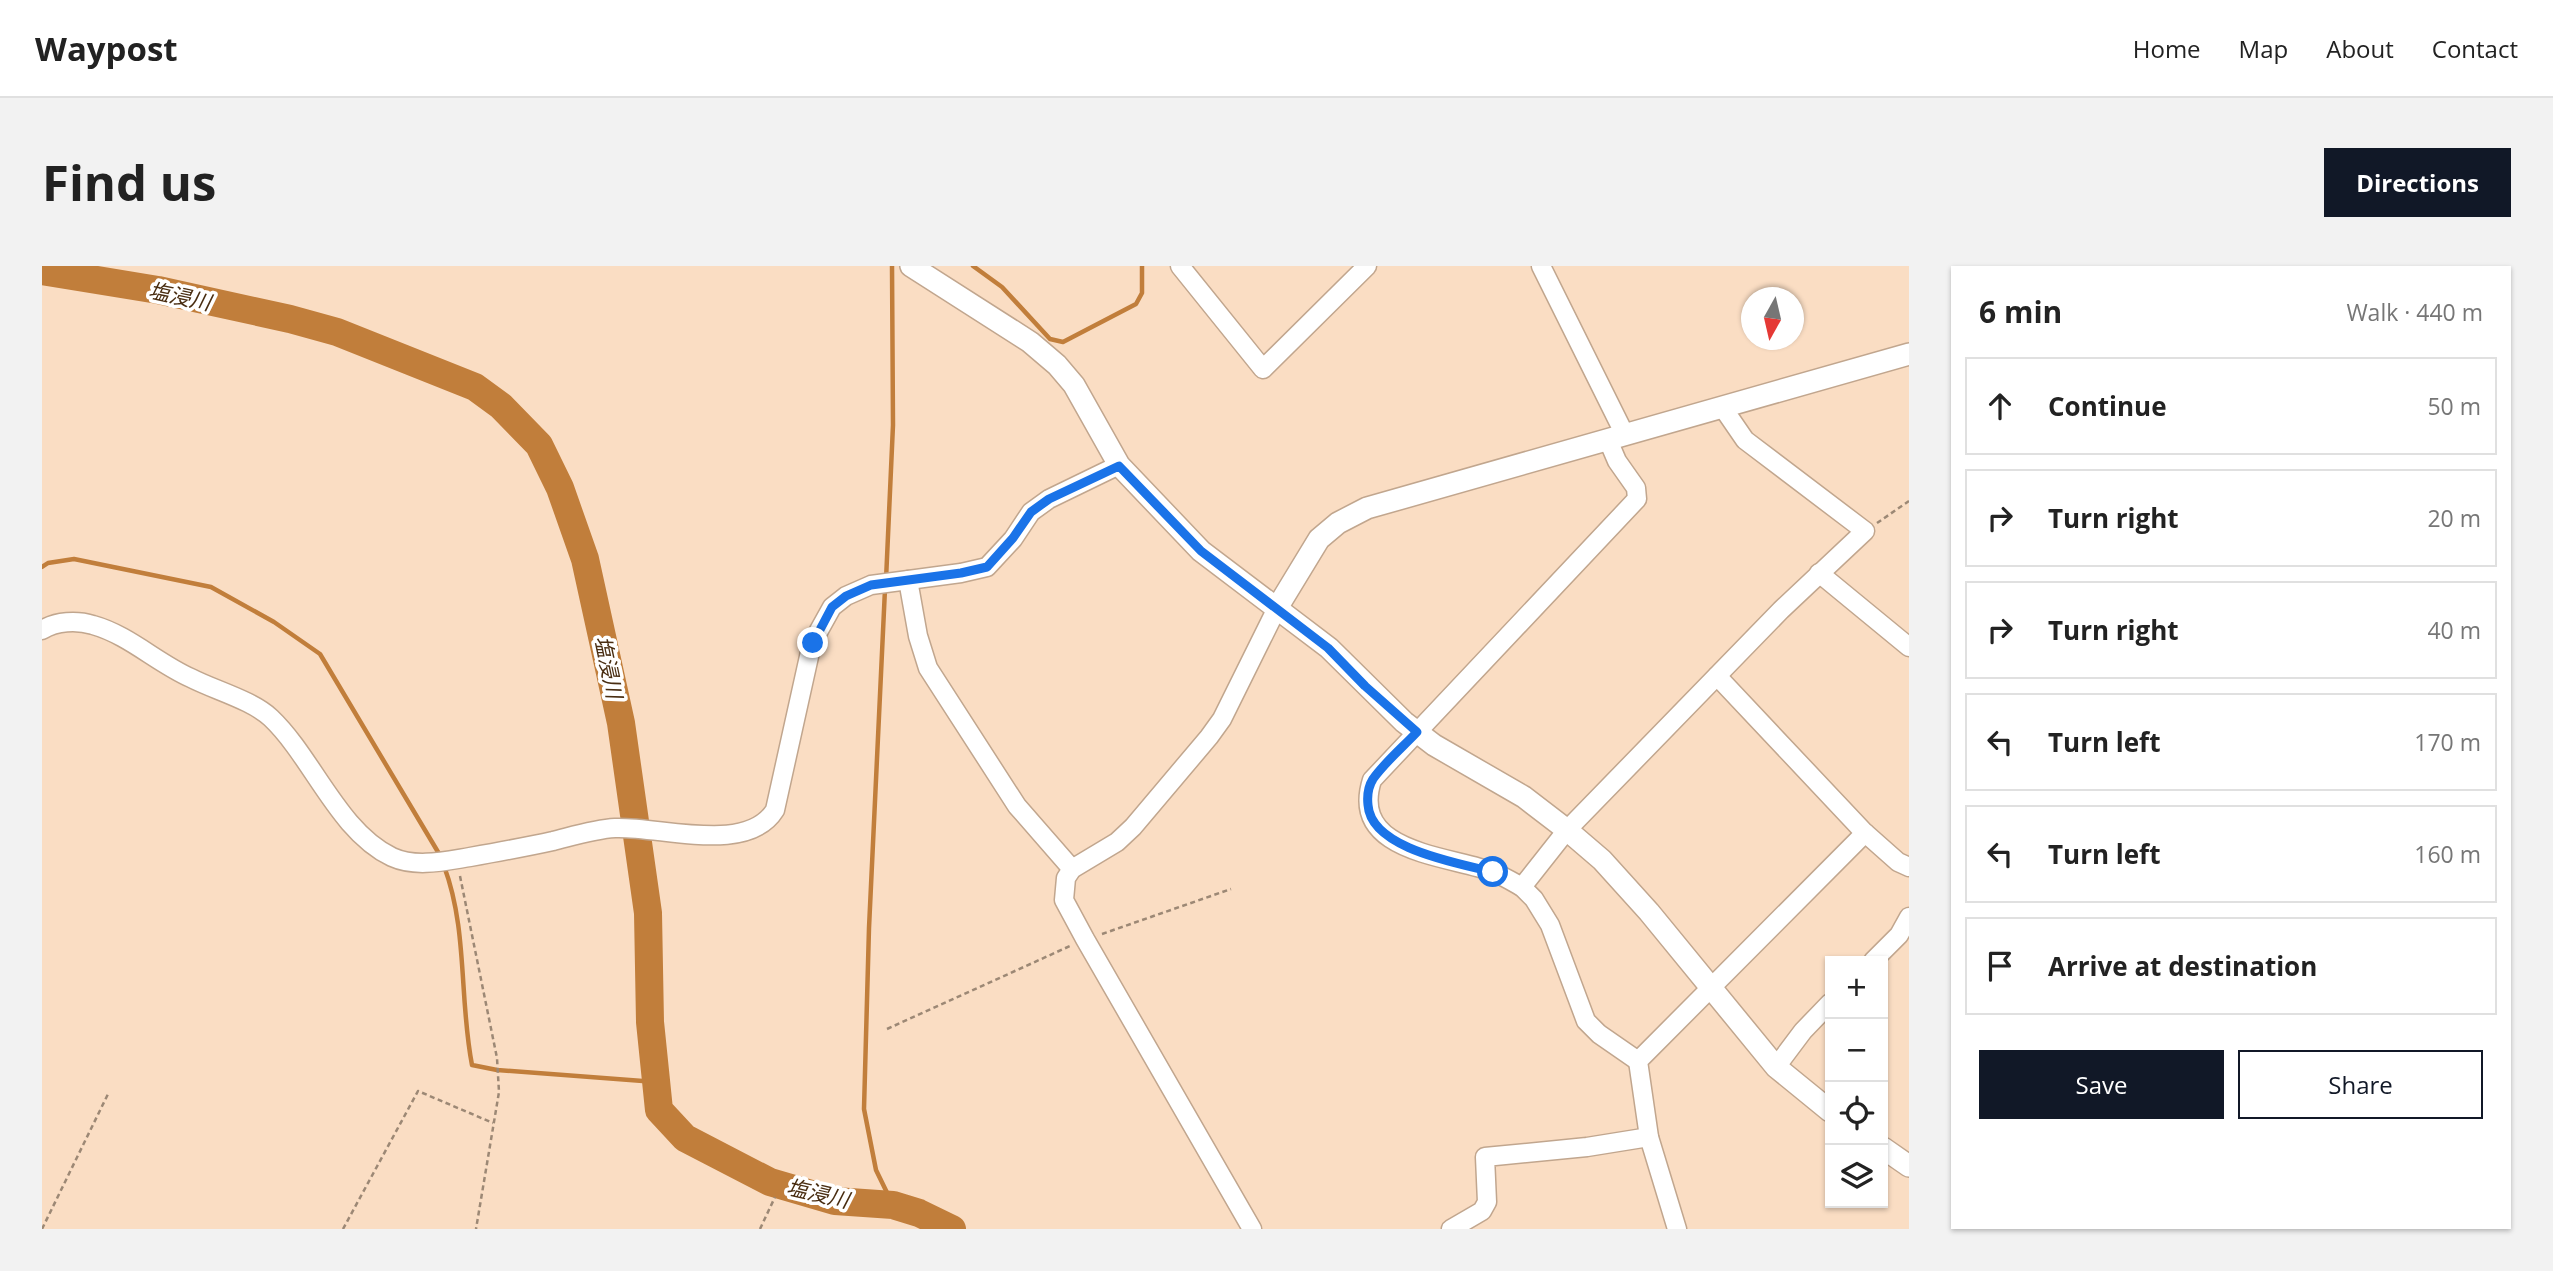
<!DOCTYPE html>
<meta charset="utf-8">
<style>
body{margin:0;font-family:"Open Sans","Noto Sans JP",sans-serif;background:#f2f2f2;color:#222}
.controls{position:absolute;right:21px;bottom:21px;display:grid;overflow:hidden;border-radius:0px;box-shadow:0 2px 5px #0004}
.controls button{width:63px;height:63px;display:grid;place-items:center;padding:0;border:0;border-bottom:2px solid #e0e0e0;background:#fff;color:#222;font:35px sans-serif}
.compass{position:absolute;left:1699px;top:21px;width:63px;height:63px;border-radius:50%;background:#fff;box-shadow:0 2px 5px #0004;rotate:188deg}
.stop{position:absolute;width:21px;height:21px;margin:-16px;border:5px solid #1a73e8;border-radius:50%;background:#fff}
.stop.end{background:#1a73e8;border-color:#fff;box-shadow:0 2px 7px #0008}
.list{margin:0;padding:0;list-style:none}
h2{display:flex;justify-content:space-between;align-items:center;height:91px;margin:0;padding:0 28px;font-size:30px}
h2 small{font-size:23px;font-weight:400;color:#767676}
.list li{display:grid;grid-template-columns:46px 1fr auto;gap:21px;align-items:center;box-sizing:border-box;height:98px;margin:0 14px 14px;padding:0 14px;border:2px solid #e0e0e0;border-radius:0px}
.list b{display:block;font-size:26px;white-space:nowrap}
.list em{font-size:23px;font-style:normal;color:#767676}
.actions{display:flex;gap:14px;padding:21px 28px}
.actions a{flex:1;padding:16px 0;border:2px solid #111827;border-radius:0px;text-align:center;font-size:24px;color:#111827}
.actions .main{background:#111827;color:#fff}
.icon{flex:none;width:38px;height:38px;fill:none;stroke:currentColor;stroke-width:2;stroke-linecap:round;stroke-linejoin:round}
.map{position:relative;flex:none;width:1867px;height:963px;overflow:hidden;border-radius:0px}
header{display:flex;align-items:center;gap:42px;box-sizing:border-box;height:98px;padding:0 35px;background:#fff;border-bottom:2px solid #e0e0e0}
header strong{font-size:33px}
nav{display:flex;gap:38px;margin-inline-start:auto;font-size:24px}
.intro{display:flex;align-items:center;justify-content:space-between;box-sizing:border-box;height:168px;padding:0 42px}
h1{margin:0;font-size:49px}
.button{padding:18px 32px;border-radius:0px;background:#111827;color:#fff;font-size:24px;font-weight:700}
main{display:flex;gap:42px;padding:0 42px}
aside{flex:1;background:#fff;border-radius:0px;box-shadow:0 2px 5px #0004}
.map>svg:first-child{display:block}
.lines{fill:none;stroke-linecap:round;stroke-linejoin:round}
.stream{stroke:#c17e3b;stroke-width:4.5}
.river{stroke:#c17e3b;stroke-width:28}
.minor-casing{stroke:#c1a68e;stroke-width:21}
.tertiary-casing{stroke:#c1a68e;stroke-width:24}
.path{stroke:#9c8875;stroke-width:2.5;stroke-dasharray:5 3.5;stroke-linecap:butt}
.minor{stroke:#fff;stroke-width:18}
.tertiary{stroke:#fff;stroke-width:21}
.route{stroke:#1a73e8;stroke-width:9}
.labels{text-anchor:middle;dominant-baseline:central;stroke-width:7;stroke-linejoin:round;paint-order:stroke}
.water-label{font-size:21px;font-style:italic;fill:#492d11;stroke:#fff}
</style>
<header>
<strong>Waypost</strong>
<nav><a>Home</a><a>Map</a><a>About</a><a>Contact</a></nav>
</header>
<div class="intro"><h1>Find us</h1><a class="button">Directions</a></div>
<main>
<div class="map">
<svg width="1867" height="963" viewBox="0 0 1867 963">
<rect width="100%" height="100%" fill="#faddc3"/>
<g class="lines">
<g class="stream">
<path d="M931 0 960 21 1008 73 1021 76 1094 38 1100 27V0"/>
<path d="M0 301 6 297 32 293 169 321 232 356 278 388 399 591"/>
<path d="M844 314 851 159 850 0"/>
<path d="M843 323 827 662 822 843 834 904 851 939"/>
<path d="M402 600C426 664 417 733 430 799L455 804 614 816"/>
</g>
<path class="river" d="M0 5 116 24 248 53 295 66 433 121 459 140 497 179 518 222 543 293 579 457 606 647 608 756 617 844 643 872 728 916 793 935 851 939 877 947 910 963"/>
<g class="minor-casing">
<g id="minor">
<path d="M1138 0 1221 103 1325 0"/>
<path d="M1499 0 1583 169"/>
<path d="M1777 307 1867 381"/>
<path d="M866 314 876 370 886 402 975 540 1030 603"/>
<path d="M0 364C14 355 35 354 51 359 87 369 115 397 149 412 172 424 210 434 229 452 271 492 296 565 350 591 374 602 403 595 428 591 456 586 484 581 511 575 531 570 553 563 573 562 619 560 705 589 733 544L770 377 790 341 804 330 829 319 919 307 945 301 971 273 989 246 1007 233 1077 199"/>
<path d="M1675 410 1821 565 1856 596 1867 601"/>
<path d="M1480 621C1471 616 1461 610 1451 606 1405 589 1307 587 1330 514L1595 233 1594 222 1575 195 1566 174"/>
<path d="M1831 695 1857 669 1867 651"/>
<path d="M1596 795 1557 768 1544 755 1508 659 1492 633 1480 621 1525 564 1739 344 1823 265 1703 174 1681 142"/>
<path d="M1734 801 1761 765 1788 737"/>
<path d="M1210 963 1043 673 1022 634 1024 612 1030 603 1075 576 1091 561 1167 471 1180 453 1235 342"/>
<path d="M1409 963 1440 945 1445 936 1443 891 1545 881 1607 871"/>
<path d="M1635 963 1607 871 1596 795 1823 567"/>
</g>
</g>
<g class="tertiary-casing">
<g id="tertiary">
<path d="M869 0 988 76 1015 99 1032 119 1077 199 1159 285 1287 382 1362 456 1392 479 1482 531 1525 564 1560 594 1607 646 1734 801 1788 845"/>
<path d="M1235 342 1277 273 1296 257 1325 242 1867 88"/>
<path d="M1841 882 1867 900"/>
</g>
</g>
<g class="path">
<path d="M1835 257 1867 235"/>
<path d="M418 610 455 792 457 826 434 963"/>
<path d="M1060 668 1189 623"/>
<path d="M845 763 1028 680"/>
<path d="M0 963 66 828"/>
<path d="M301 963 376 825 451 857"/>
<path d="M718 963 733 931"/>
</g>
<use href="#minor" class="minor"/>
<use href="#tertiary" class="tertiary"/>
</g>
<g class="lines">
<path class="route" d="M771 377 790 341 804 330 829 319 919 307 945 301 971 272 989 246 1007 233 1077 200 1159 285 1286 382 1323 420 1375 466C1361 481 1343 496 1331 513 1326 521 1325 530 1326 539 1329 583 1416 597 1451 606"/>
</g>
<g class="labels">
<g class="water-label">
<text transform="translate(138 30) rotate(12)">塩浸川</text>
<text transform="translate(567 401) rotate(78)">塩浸川</text>
<text transform="translate(776 927) rotate(13)">塩浸川</text>
</g>
</g>
</svg>
<div class="controls">
<button>+</button>
<button>−</button>
<button><svg class="icon" aria-label="locate" viewBox="0 0 24 24"><circle cx="12" cy="12" r="6"/><path d="M12 2v4M12 18v4M2 12h4M18 12h4"/></svg></button>
<button><svg class="icon" aria-label="layers" viewBox="0 0 24 24"><path d="M12 4l9 5-9 5-9-5zM3 14l9 5 9-5"/></svg></button>
</div>
<svg class="compass" viewBox="-18 -18 36 36"><path d="M0-13l5 13h-10z" fill="#e53935"/><path d="M0 13l5-13h-10z" fill="#767676"/></svg>
<div class="stop" style="left:1451px;top:606px"></div>
<div class="stop end" style="left:771px;top:377px"></div>
</div>
<aside>
<h2>6 min<small>Walk · 440 m</small></h2>
<ul class="list">
<li><svg class="icon" aria-label="ahead" viewBox="0 0 24 24"><path d="M12 20V5M6 11l6-6 6 6"/></svg><div><b>Continue</b></div><em>50 m</em></li>
<li><svg class="icon" aria-label="right" viewBox="0 0 24 24"><path d="M7 20v-9h11M14 6l5 5-5 5"/></svg><div><b>Turn right</b></div><em>20 m</em></li>
<li><svg class="icon" aria-label="right" viewBox="0 0 24 24"><path d="M7 20v-9h11M14 6l5 5-5 5"/></svg><div><b>Turn right</b></div><em>40 m</em></li>
<li><svg class="icon" aria-label="left" viewBox="0 0 24 24"><path d="M17 20v-9H6M10 6l-5 5 5 5"/></svg><div><b>Turn left</b></div><em>170 m</em></li>
<li><svg class="icon" aria-label="left" viewBox="0 0 24 24"><path d="M17 20v-9H6M10 6l-5 5 5 5"/></svg><div><b>Turn left</b></div><em>160 m</em></li>
<li><svg class="icon" aria-label="arrive" viewBox="0 0 24 24"><path d="M6 21V4h12l-3 4 3 4H6"/></svg><div><b>Arrive at destination</b></div></li>
</ul>
<div class="actions"><a class="main">Save</a><a>Share</a></div>
</aside>
</main>
